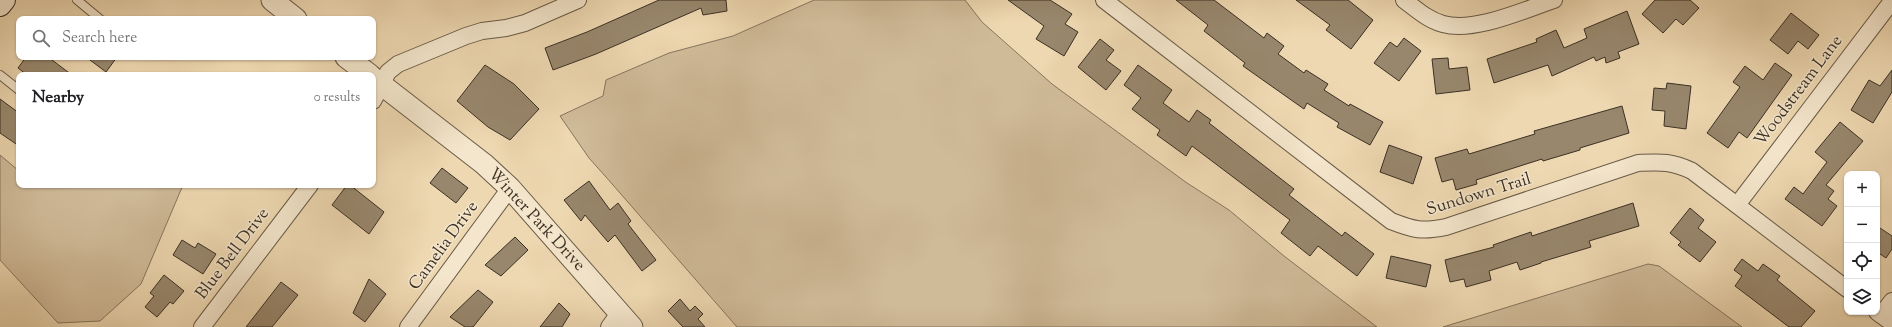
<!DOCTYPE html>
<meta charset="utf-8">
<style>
body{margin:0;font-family:"Sorts Mill Goudy",serif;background:#f6f6f6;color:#202124}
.controls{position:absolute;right:12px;bottom:12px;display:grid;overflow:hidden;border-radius:8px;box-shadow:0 1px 3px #0004}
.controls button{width:36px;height:36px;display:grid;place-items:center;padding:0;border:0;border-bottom:1px solid #e0e0e0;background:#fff;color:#202124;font:20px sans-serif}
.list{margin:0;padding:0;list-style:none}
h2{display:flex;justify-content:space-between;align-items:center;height:52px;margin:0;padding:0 16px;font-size:17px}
h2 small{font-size:13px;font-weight:400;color:#757577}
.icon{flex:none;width:22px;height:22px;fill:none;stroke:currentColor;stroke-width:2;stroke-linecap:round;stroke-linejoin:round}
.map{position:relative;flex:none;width:1892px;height:327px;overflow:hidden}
.search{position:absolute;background:#fff;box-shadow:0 1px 3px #0004;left:16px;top:16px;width:360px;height:44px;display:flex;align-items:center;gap:10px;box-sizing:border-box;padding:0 14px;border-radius:8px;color:#757577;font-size:15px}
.panel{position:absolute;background:#fff;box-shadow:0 1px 3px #0004;left:16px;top:72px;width:360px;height:116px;border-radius:8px}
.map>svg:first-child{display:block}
.green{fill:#d0bb99;stroke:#86765e}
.building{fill:#98876d;stroke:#3b3024}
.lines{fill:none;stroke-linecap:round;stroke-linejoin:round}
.service-casing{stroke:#685a47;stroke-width:10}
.minor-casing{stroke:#685a47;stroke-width:18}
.tertiary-casing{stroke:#685a47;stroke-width:23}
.secondary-casing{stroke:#3b3024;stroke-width:24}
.service{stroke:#f4e6cc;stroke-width:8}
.minor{stroke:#f4e6cc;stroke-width:16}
.tertiary{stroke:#f4e6cc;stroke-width:21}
.secondary{stroke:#f4e6cc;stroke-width:22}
.labels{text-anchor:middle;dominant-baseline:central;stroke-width:3;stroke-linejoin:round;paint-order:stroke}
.street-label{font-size:17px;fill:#3b3024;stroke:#f4e6cc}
</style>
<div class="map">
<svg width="1892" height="327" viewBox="0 0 1892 327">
<rect width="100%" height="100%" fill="#eed8b1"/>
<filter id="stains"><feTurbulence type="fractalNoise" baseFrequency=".005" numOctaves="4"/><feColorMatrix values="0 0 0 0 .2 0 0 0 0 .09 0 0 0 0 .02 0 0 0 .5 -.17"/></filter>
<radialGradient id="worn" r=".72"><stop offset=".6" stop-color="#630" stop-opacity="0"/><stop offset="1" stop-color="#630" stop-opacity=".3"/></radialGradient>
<g class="green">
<path d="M814 0H965L982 22 1052 84 1187 183 1229 210 1284 256 1377 327H737L606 177 589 158 560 116 603 96 606 80 669 53 733 36Z"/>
<path d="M0 155 19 171V185H183L141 284 100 321 58 323 0 260Z"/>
<path d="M1648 264 1659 266 1742 327H1443Z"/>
</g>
<g class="building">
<path d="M659 0H726L727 11 703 15 701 8 596 54 553 70 545 48 587 32Z"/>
<path d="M1008 0H1050L1072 14 1065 24 1078 32 1064 56 1036 39 1044 26Z"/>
<path d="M1176 0H1214L1264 38 1267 33 1284 46 1278 54 1304 73 1306 70 1328 84 1324 90 1349 106 1350 104 1383 122 1370 145 1337 127 1339 123 1307 103 1304 109 1243 66 1245 63 1204 31 1208 25Z"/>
<path d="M1296 0H1348L1373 20 1351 49 1326 30 1330 25Z"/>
<path d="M1655 0H1690L1699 8 1683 25 1676 19 1663 33 1642 14Z"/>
<path d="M1627 11 1639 44 1618 52 1620 58 1606 63 1605 57 1596 61 1594 57 1552 76 1548 65 1494 83 1487 59 1537 42 1536 39 1556 30 1564 48 1587 38 1584 29Z"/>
<path d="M1791 13 1819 35 1808 49 1798 41 1788 54 1770 40Z"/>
<path d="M1404 38 1421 51 1399 81 1374 63 1390 42 1397 47Z"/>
<path d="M1100 39 1114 50 1106 60 1121 71 1106 90 1078 67Z"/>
<path d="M26 57H48L72 75H27L18 68Z"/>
<path d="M86 57H117L106 72Z"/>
<path d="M1448 58 1449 69 1467 67 1470 90 1436 94 1432 59Z"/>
<path d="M1775 63 1792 75 1747 138 1739 132 1728 148 1707 133 1740 87 1733 82 1745 66 1763 80Z"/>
<path d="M485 65 514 84 539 109 510 140 488 127 457 101Z"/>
<path d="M1138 65 1172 90 1163 103 1189 122 1197 110 1211 120 1209 123 1294 189 1289 195 1342 236 1345 232 1374 254 1357 276 1318 246 1310 256 1281 233 1290 220 1192 146 1186 156 1157 135 1160 130 1132 109 1141 98 1124 85Z"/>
<path d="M1892 70V92L1873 123 1851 110 1869 80 1880 86Z"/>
<path d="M1667 83 1691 86 1686 129 1664 126 1665 111 1652 110 1654 88 1666 89Z"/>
<path d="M0 99 19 113V146L0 133Z"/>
<path d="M1622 106 1629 133 1580 148V150L1543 161 1542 159 1476 180 1477 184 1456 190 1453 179 1442 182 1435 158 1467 149 1469 154 1535 134 1534 131Z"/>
<path d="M1840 122 1863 141 1826 185 1834 191 1828 199 1837 206 1822 226 1785 199 1794 187 1803 194 1827 162 1815 152Z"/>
<path d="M1389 145 1422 157 1413 184 1380 172Z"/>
<path d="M442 168 468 188 456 203 430 183Z"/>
<path d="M589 181 610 210 618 203 631 221 628 224 656 260 642 271 615 235 608 242 585 215 581 221 564 200Z"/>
<path d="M347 185H350L384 212 369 234 332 205Z"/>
<path d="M1633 203 1639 226 1589 241 1591 247 1541 262V263L1520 270 1517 262 1489 271 1491 280 1466 287 1464 279 1450 282 1445 260 1494 247 1493 245 1531 232 1532 236Z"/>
<path d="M1690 208 1704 220 1698 228 1716 242 1700 262 1678 245 1681 242 1670 233Z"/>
<path d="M1877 226 1892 236V249L1886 258 1877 252Z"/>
<path d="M515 237 528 250 501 276 485 265Z"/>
<path d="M182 240 195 248 198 243 216 254 203 274 173 255Z"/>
<path d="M1391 256 1431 265 1426 287 1386 278Z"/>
<path d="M1742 259 1758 271 1763 264 1780 276 1777 280 1815 311 1801 327H1789L1735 286 1742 276 1734 270Z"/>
<path d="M164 275 184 291 173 304 170 302 157 317 145 307 154 296 150 293Z"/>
<path d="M369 279 386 294 365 322 353 313Z"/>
<path d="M281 282 298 295 272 327H246Z"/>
<path d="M478 290 493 302 473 327H465L450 317Z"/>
<path d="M680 299 690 311 695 306 703 314 698 319 705 327H683L668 311Z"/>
<path d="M559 303 570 314 562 327H540Z"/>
</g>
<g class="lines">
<g class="service-casing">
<g id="service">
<path d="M77 0 100 19"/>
<path d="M0 75 19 90"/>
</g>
</g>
<g class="minor-casing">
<g id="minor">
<path d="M1104 0 1391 221C1414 230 1422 232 1446 227L1638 163C1661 162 1671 161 1692 171L1847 289"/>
<path d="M1404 0C1416 9 1428 20 1443 24 1474 33 1524 10 1554 0"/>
<path d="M373 101 388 72 398 64 466 36 482 31 506 28 525 23 578 0"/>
<path d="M1737 205 1892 1"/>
<path d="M1877 312 1892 323"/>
<path d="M1881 315 1892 301"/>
<path d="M202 327 310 185"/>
<path d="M408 327 510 188"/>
<path d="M609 327 620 312"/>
</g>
</g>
<g class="tertiary-casing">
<g id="tertiary">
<path d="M272 0 296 19"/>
<path d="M346 57 370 75"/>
<path d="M373 78 484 164 510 188 632 327"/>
</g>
</g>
<g class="secondary-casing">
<path id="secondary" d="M0 5 4 0"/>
</g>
<use href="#service" class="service"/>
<use href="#minor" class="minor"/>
<use href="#tertiary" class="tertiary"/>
<use href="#secondary" class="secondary"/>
</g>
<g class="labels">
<g class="street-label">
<text transform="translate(1799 91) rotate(-53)">Woodstream Lane</text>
<text transform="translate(1479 195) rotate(-17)">Sundown Trail</text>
<text transform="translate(536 220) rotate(47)">Winter Park Drive</text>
<text transform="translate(444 246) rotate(-54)">Camelia Drive</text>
<text transform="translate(233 254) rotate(-53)">Blue Bell Drive</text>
</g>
</g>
<rect width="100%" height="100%" filter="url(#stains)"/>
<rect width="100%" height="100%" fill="url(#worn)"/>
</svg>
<div class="controls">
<button>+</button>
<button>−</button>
<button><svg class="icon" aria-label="locate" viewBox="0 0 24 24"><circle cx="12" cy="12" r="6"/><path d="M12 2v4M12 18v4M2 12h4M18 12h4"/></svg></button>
<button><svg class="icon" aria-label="layers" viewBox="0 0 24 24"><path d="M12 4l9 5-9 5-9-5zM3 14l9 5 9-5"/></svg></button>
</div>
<div class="search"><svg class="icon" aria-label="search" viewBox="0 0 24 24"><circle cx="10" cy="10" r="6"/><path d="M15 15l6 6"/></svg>Search here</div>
<section class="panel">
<h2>Nearby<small>0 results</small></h2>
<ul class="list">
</ul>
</section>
</div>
